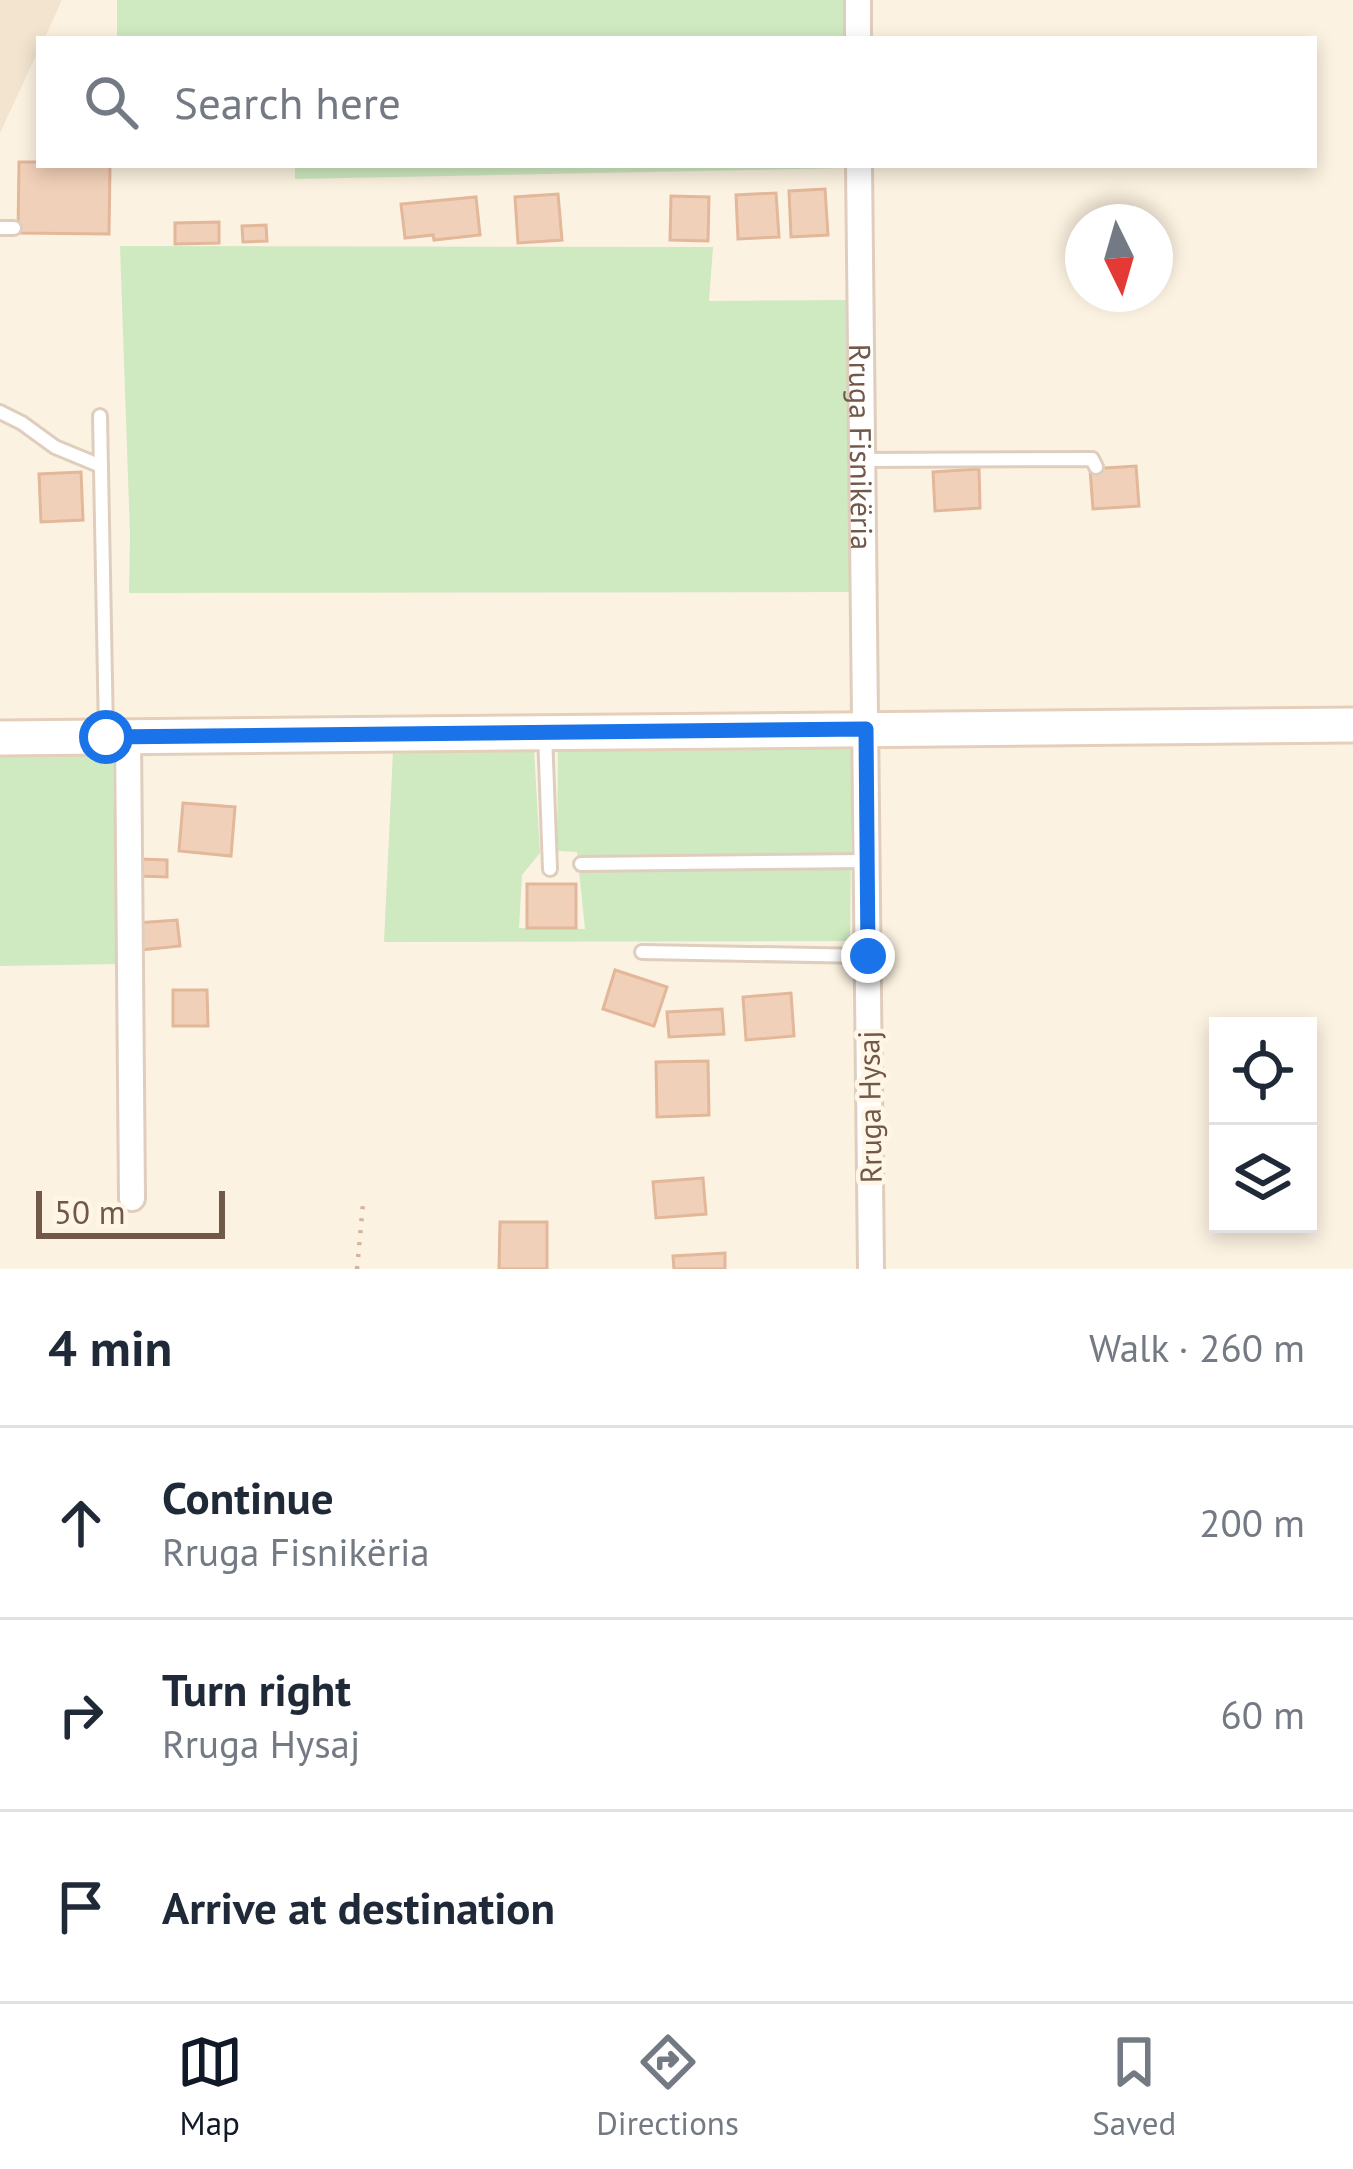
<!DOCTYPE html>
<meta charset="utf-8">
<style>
body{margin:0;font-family:"PT Sans",sans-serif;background:#f6f6f7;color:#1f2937}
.controls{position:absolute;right:36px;bottom:36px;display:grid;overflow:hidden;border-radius:0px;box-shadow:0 6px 18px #0003}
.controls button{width:108px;height:108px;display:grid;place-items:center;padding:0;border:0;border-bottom:3px solid #e0e1e3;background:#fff;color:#1f2937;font:60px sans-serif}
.compass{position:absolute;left:1065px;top:204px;width:108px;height:108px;border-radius:50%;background:#fff;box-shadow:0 6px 18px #0003;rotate:175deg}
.scale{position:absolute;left:36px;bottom:30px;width:189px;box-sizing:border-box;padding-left:12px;border:6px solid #725848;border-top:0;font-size:33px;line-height:42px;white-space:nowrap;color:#725848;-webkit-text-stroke:9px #fff6e7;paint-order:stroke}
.stop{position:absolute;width:36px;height:36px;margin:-27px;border:9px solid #1a73e8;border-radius:50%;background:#fff}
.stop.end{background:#1a73e8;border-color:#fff;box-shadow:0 3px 12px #0008}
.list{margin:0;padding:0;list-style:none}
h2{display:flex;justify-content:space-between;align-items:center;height:156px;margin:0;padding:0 48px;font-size:51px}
h2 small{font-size:39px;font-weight:400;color:#747a83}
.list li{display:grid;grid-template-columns:78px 1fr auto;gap:36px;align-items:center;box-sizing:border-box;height:192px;padding:0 48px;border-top:3px solid #e0e1e3}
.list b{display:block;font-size:45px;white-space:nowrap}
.list p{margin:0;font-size:39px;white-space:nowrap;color:#747a83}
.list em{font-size:39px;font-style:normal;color:#747a83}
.icon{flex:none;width:66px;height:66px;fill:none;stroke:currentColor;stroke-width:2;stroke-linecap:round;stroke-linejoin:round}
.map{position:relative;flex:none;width:1353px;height:1269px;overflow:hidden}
.search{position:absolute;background:#fff;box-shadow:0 6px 18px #0003;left:36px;right:36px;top:36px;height:132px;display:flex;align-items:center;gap:30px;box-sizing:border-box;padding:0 42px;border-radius:0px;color:#747a83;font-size:45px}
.sheet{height:732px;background:#fff}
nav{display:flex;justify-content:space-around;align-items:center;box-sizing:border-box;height:168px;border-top:3px solid #e0e1e3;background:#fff;font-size:33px;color:#747a83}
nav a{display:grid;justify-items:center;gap:6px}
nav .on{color:#111827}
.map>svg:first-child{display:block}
.residential{fill:#f3e4cf}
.green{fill:#cfe9c0}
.building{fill:#f1d0b9;stroke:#e3b79a;stroke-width:3}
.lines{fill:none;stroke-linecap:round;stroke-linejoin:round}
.lane-casing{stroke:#dfcebd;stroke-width:18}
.street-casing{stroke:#dfcebd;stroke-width:30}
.secondary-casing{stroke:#e4cfbb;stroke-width:39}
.path{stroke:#d5b49d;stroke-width:4.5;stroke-dasharray:3 9;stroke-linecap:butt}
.lane{stroke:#fff;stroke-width:12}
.street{stroke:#fff;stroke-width:24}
.secondary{stroke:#fff;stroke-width:33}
.route{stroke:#1a73e8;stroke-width:15}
.labels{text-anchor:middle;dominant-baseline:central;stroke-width:9;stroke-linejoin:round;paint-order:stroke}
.street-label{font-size:30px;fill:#725848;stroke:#fff6e7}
</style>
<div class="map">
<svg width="1353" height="1269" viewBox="0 0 1353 1269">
<rect width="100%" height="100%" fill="#fcf2e1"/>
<path class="residential" d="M0 0H62L44 39H39V49L0 133Z"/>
<g class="green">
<rect x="117" y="0" width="729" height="39"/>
<path d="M295 165H848L849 168 295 179Z"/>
<path d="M120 246 713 247 709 301 849 300 856 592 129 593 130 535Z"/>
<path d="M0 747 104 752 113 764 117 964 0 966Z"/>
<path d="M558 747 852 748 850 941 384 942 393 751 534 750 540 853 522 875 519 928 585 929 577 852 557 851Z"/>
</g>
<g class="building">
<path d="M19 162H39V165H110L109 234 18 233Z"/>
<path d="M825 189 828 235 791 237 789 191Z"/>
<path d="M776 193 779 237 738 239 736 195Z"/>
<path d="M558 194 562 240 518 243 515 197Z"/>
<path d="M671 196 709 197 708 241 670 240Z"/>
<path d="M476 197 480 235 434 240 433 235 405 238 401 204Z"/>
<path d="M219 222V243L175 244V223Z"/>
<path d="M266 225 267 241 243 242 242 226Z"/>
<path d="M1136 466 1139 506 1093 509 1090 469Z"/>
<path d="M979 469 980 508 935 511 933 472Z"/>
<path d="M81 472 83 520 41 522 39 474Z"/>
<path d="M183 803 235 807 231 856 179 851Z"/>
<path d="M139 859 167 860V877L139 876Z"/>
<rect x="527" y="884" width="49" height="44"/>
<path d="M177 920 180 946 140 950 137 923Z"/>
<path d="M615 970 667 987 654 1026 603 1009Z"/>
<path d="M173 990H207L208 1026H173Z"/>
<path d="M791 993 794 1036 746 1040 743 997Z"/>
<path d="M722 1009 724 1034 669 1037 667 1012Z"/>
<path d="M708 1061 709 1115 657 1117 656 1062Z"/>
<path d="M703 1178 706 1214 656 1218 653 1182Z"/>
<path d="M500 1222H547V1269H499Z"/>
<path d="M725 1253V1269H674L673 1256Z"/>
</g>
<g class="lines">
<g class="lane-casing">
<g id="lane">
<path d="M0 228H14"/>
<path d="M0 412 22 423 55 447 101 466"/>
<path d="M100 416 106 733"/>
<path d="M862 460 1092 459 1096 467"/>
<path d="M545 733 550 869"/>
<path d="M581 864 867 861"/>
<path d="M642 952 868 956"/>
</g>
</g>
<g class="street-casing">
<g id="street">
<path d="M858 0V39"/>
<path id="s1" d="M859 165 871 1269"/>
<path d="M128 737 132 1198"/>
</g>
</g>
<g class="secondary-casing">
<path id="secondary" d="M0 738 1353 725"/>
</g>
<path class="path" d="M357 1269 363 1204"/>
<use href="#lane" class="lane"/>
<use href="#street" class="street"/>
<use href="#secondary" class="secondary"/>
</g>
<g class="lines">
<path class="route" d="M106 737 866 729 868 956"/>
</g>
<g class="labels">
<g class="street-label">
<text stroke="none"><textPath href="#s1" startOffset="282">Rruga Fisnikëria</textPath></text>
<text transform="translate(869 1107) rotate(-91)">Rruga Hysaj</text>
</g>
</g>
</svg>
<div class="controls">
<button><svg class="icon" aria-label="locate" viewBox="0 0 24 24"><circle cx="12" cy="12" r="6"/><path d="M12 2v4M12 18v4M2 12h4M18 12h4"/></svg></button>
<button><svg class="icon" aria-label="layers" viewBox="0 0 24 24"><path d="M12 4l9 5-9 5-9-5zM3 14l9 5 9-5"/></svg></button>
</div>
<svg class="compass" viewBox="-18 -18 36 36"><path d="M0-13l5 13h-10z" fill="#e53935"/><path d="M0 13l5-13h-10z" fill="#747a83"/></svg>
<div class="scale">50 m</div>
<div class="stop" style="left:106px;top:737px"></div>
<div class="stop end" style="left:868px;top:956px"></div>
<div class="search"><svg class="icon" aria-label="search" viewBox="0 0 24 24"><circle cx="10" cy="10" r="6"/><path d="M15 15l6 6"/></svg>Search here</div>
</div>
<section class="sheet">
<h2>4 min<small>Walk · 260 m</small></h2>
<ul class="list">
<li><svg class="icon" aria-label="ahead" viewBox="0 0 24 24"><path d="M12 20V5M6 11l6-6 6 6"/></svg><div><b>Continue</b><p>Rruga Fisnikëria</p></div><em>200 m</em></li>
<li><svg class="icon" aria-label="right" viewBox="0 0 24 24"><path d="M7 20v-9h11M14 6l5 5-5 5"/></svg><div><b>Turn right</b><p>Rruga Hysaj</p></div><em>60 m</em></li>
<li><svg class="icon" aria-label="arrive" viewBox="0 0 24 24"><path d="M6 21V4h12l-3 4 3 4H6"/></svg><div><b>Arrive at destination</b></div></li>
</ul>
</section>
<nav>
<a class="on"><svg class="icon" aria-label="map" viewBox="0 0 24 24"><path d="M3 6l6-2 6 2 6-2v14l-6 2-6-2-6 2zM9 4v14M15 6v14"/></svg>Map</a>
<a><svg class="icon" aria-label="directions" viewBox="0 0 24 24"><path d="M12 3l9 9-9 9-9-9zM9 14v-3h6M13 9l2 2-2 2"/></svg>Directions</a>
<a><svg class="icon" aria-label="saved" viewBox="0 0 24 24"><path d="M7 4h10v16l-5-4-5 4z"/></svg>Saved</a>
</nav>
